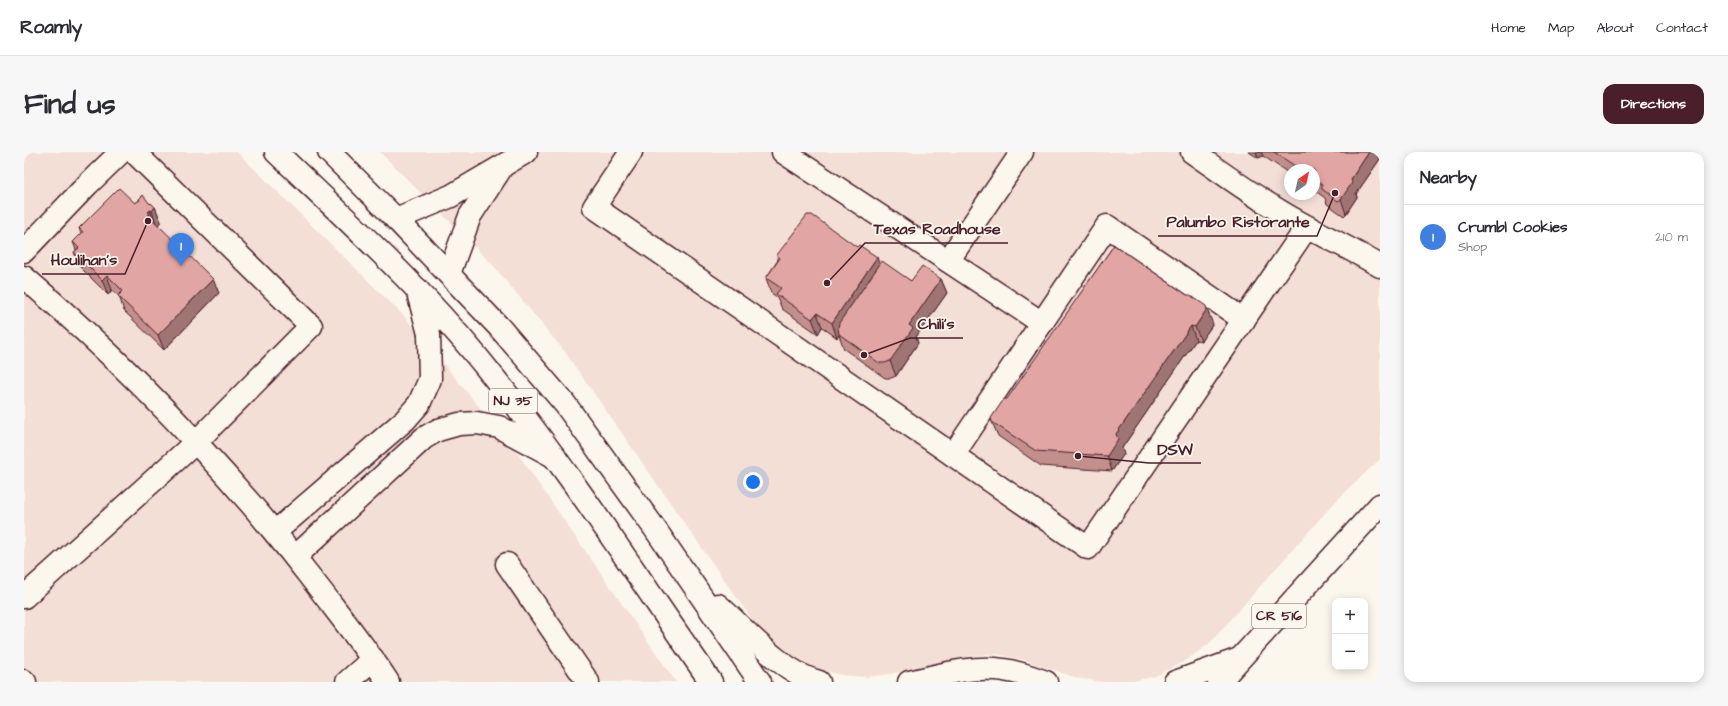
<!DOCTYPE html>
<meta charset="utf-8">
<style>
body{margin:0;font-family:"Architects Daughter",sans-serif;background:#f7f7f7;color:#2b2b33}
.controls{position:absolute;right:12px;bottom:12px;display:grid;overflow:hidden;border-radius:8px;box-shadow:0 2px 10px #0003}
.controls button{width:36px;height:36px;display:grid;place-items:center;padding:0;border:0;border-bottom:1px solid #e1e1e2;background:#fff;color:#2b2b33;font:20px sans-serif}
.compass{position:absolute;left:1260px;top:12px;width:36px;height:36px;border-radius:50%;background:#fff;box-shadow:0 2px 10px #0003;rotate:34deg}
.you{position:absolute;left:729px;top:330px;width:14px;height:14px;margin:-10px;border:3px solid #fff;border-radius:50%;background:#1a73e8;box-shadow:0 0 0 6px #1a73e833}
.badge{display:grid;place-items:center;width:26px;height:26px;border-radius:50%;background:#4a1f2b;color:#fff;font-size:13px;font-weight:700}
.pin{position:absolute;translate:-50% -33px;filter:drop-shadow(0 1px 2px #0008)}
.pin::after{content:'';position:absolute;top:21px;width:14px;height:12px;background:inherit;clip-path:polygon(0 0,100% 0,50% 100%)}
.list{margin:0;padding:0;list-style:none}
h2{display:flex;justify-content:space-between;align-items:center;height:52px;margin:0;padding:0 16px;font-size:17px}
h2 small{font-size:13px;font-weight:400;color:#7c7c81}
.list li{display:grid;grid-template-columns:26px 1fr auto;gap:12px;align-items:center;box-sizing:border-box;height:64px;padding:0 16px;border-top:1px solid #e1e1e2}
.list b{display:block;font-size:15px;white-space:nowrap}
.list p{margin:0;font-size:13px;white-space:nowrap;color:#7c7c81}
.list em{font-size:13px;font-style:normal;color:#7c7c81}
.map{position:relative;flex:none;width:1356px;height:530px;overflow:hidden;border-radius:12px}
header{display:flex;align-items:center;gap:24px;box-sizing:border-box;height:56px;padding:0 20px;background:#fff;border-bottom:1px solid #e1e1e2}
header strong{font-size:19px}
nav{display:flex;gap:22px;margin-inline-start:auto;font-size:14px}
.intro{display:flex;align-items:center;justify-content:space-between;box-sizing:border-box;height:96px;padding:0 24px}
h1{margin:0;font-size:28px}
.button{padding:10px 18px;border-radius:12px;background:#4a1f2b;color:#fff;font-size:14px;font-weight:700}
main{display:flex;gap:24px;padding:0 24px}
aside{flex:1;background:#fff;border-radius:12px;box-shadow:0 2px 10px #0003}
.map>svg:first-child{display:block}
.built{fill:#f3dfd6;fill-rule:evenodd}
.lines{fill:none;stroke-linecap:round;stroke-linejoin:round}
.minor-casing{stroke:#4a1f2b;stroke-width:25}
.major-casing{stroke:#4a1f2b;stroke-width:25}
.highway-casing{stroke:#4a1f2b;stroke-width:25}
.minor{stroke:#fbf7ec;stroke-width:22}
.major{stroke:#fbf7ec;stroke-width:22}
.highway{stroke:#fbf7ec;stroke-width:22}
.wall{fill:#c28f8c;stroke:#4a1f2b}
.shaded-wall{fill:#9e7472;stroke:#4a1f2b}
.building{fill:#e1a6a3;stroke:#4a1f2b}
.labels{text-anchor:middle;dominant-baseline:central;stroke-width:3.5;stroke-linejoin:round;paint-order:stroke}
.shield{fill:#fbf7ec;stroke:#7f6065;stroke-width:1}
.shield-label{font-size:14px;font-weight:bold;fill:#4a1f2b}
.leader{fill:none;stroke:#4a1f2b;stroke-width:1.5}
.callout-dot{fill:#4a1f2b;stroke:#fbf7ec;stroke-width:1.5}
.callout-label{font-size:16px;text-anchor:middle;font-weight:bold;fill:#4a1f2b;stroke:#fbf7ec;stroke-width:3.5;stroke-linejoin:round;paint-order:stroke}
</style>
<header>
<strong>Roamly</strong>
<nav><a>Home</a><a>Map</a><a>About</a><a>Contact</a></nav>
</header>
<div class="intro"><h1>Find us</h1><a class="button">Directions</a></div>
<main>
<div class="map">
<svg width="1356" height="530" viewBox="0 0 1356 530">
<rect width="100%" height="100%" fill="#fbf7ec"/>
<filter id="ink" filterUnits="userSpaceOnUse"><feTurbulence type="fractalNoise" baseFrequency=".025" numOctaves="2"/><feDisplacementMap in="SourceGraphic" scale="8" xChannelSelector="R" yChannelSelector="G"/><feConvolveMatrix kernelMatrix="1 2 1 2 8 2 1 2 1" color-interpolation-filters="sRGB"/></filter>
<g filter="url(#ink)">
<g class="built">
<path d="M0 0H213L380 164 494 302 652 530H0Z"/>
<path d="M356 0H1356V307L1309 352 1186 491 1160 510 1129 525 1103 530H1077L1053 526 1000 508 972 502 945 504 866 522 843 525 817 523 790 516 764 503 740 483 717 452 541 200 468 112ZM1266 18H1290V42H1266Z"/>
</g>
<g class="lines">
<g class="minor-casing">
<g id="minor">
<path d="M607 0 570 55 929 303 1083 74 1220 168"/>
<path d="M759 0 1018 171"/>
<path d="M1168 0C1198 21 1228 43 1259 61 1291 80 1324 95 1356 114"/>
<path d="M372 67 427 44 502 0"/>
<path d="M0 99 64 32 97 0"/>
<path d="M924 109 998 0"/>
<path d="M425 122 446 64 476 18"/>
<path d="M0 125C110 219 210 325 298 440 321 470 344 499 364 530"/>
<path d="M929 303 1064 396 1283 75"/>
<path d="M251 380 381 268 395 252 406 227 405 182 393 137"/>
<path d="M271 405 400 286 414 278 435 272 453 271 475 275 531 305"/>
<path d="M483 412 564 530"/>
<path d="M0 445 172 290 287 174 110 0"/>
<path d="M0 529 1 530"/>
<path d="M323 530 349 507"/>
</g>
</g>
<g class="major-casing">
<path id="major" d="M1195 530 1356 353"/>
</g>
<g class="highway-casing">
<g id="highway">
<path d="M252 0C325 70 401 139 464 218 544 317 614 425 687 530"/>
<path d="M305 0 372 67 475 175 541 252 629 374 736 530"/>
<path d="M694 453C722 478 758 521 795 530"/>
<path d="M885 530C916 523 948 513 980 518 995 520 1008 525 1022 530"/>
<path d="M1151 530 1215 507"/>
</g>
</g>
<use href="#minor" class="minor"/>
<use href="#major" class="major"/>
<use href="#highway" class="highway"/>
</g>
<g class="wall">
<path d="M1225 0H1353L1356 7 1332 42 1333 45 1322 62 1320 64 1303 52 1301 46 1290 38V18H1266V22L1239 4 1234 6Z"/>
<path d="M115 47 131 55 137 70 134 73 195 141 140 198 100 159 95 144 88 138 84 143 56 115 50 100 52 98 49 90 57 82 55 76 111 51 115 49Z"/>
<path d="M1090 93 1189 172 1177 189 1172 188 1098 296 1100 302 1088 319 1017 314 974 284 968 270Z"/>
<path d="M753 103 856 112 887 129 917 127 923 141 892 185 894 191 872 224 867 226H861L820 197 815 183 813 186 798 175 794 182 758 157 753 145 747 141 742 126 754 108Z"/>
</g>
<g class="shaded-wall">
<path d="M1232 0H1237L1239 4 1234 6Z"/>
<path d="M1345 0H1353L1356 7 1332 42 1333 45 1322 62 1317 47 1327 27Z"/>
<path d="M131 55 137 70 133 74 128 59Z"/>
<path d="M126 58 131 73 124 63V60Z"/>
<path d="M853 105 858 120 813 186 808 171Z"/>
<path d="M83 123 88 138 84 143 78 128Z"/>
<path d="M189 127 195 141 140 198 134 183Z"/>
<path d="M917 127 923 141 892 185 894 191 872 224 866 209 885 173Z"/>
<path d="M1183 157 1189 172 1177 189 1171 175Z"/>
<path d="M793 161 798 175 794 182 788 167Z"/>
<path d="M1167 174 1172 188 1098 296 1100 302 1088 319 1083 304 1092 282Z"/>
</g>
<g class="building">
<path d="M1250 0H1345L1327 27 1328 31 1317 47 1314 49 1298 37V32L1290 27V18H1277Z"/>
<path d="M95 36 111 51 116 48 115 47 119 43 126 52 127 51 131 55 128 59 126 58 124 60 126 62 124 63 189 127 134 183 94 144 99 139 83 123 78 128 50 100 55 96 49 90 59 80 55 76Z"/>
<path d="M783 63H788L833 95 835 93 853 105 808 171 793 161 788 167 752 142 757 136 742 126 756 106 753 103Z"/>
<path d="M1090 93 1163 143H1166L1182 154 1183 157 1171 175 1167 174 1092 282 1094 287 1083 304 1012 299 968 270 967 266 980 247H983Z"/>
<path d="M858 109 887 129 898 114 917 127 885 173 889 176 866 209 861 211H855L815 182 814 176 815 171Z"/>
</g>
</g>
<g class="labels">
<g class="shield">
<rect x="465" y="237" width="48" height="24" rx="3"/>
<rect x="1228" y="452" width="54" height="24" rx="3"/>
</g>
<g class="shield-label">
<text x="489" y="249">NJ 35</text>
<text x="1255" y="464">CR 516</text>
</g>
</g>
<path class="leader" d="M1311 41L1293 84H1134M803 131L841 91H984M124 69L101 122H18M840 203L886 186H939M1054 304L1125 311H1177"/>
<g class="callout-dot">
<circle cx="1311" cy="41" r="4"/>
<circle cx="803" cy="131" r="4"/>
<circle cx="124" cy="69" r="4"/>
<circle cx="840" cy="203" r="4"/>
<circle cx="1054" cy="304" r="4"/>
</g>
<g class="callout-label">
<text x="1214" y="75">Palumbo Ristorante</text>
<text x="913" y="82">Texas Roadhouse</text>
<text x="60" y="113">Houlihan's</text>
<text x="912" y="177">Chili's</text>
<text x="1151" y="303">DSW</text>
</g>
</svg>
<div class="controls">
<button>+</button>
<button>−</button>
</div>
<svg class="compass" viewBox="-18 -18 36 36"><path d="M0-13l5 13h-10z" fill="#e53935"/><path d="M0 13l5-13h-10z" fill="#7c7c81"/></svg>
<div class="you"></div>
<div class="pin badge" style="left:157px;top:114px;background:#3f7fe0">1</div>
</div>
<aside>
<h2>Nearby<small></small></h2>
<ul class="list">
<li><span class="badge" style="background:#3f7fe0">1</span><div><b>Crumbl Cookies</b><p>Shop</p></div><em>210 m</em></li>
</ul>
</aside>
</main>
